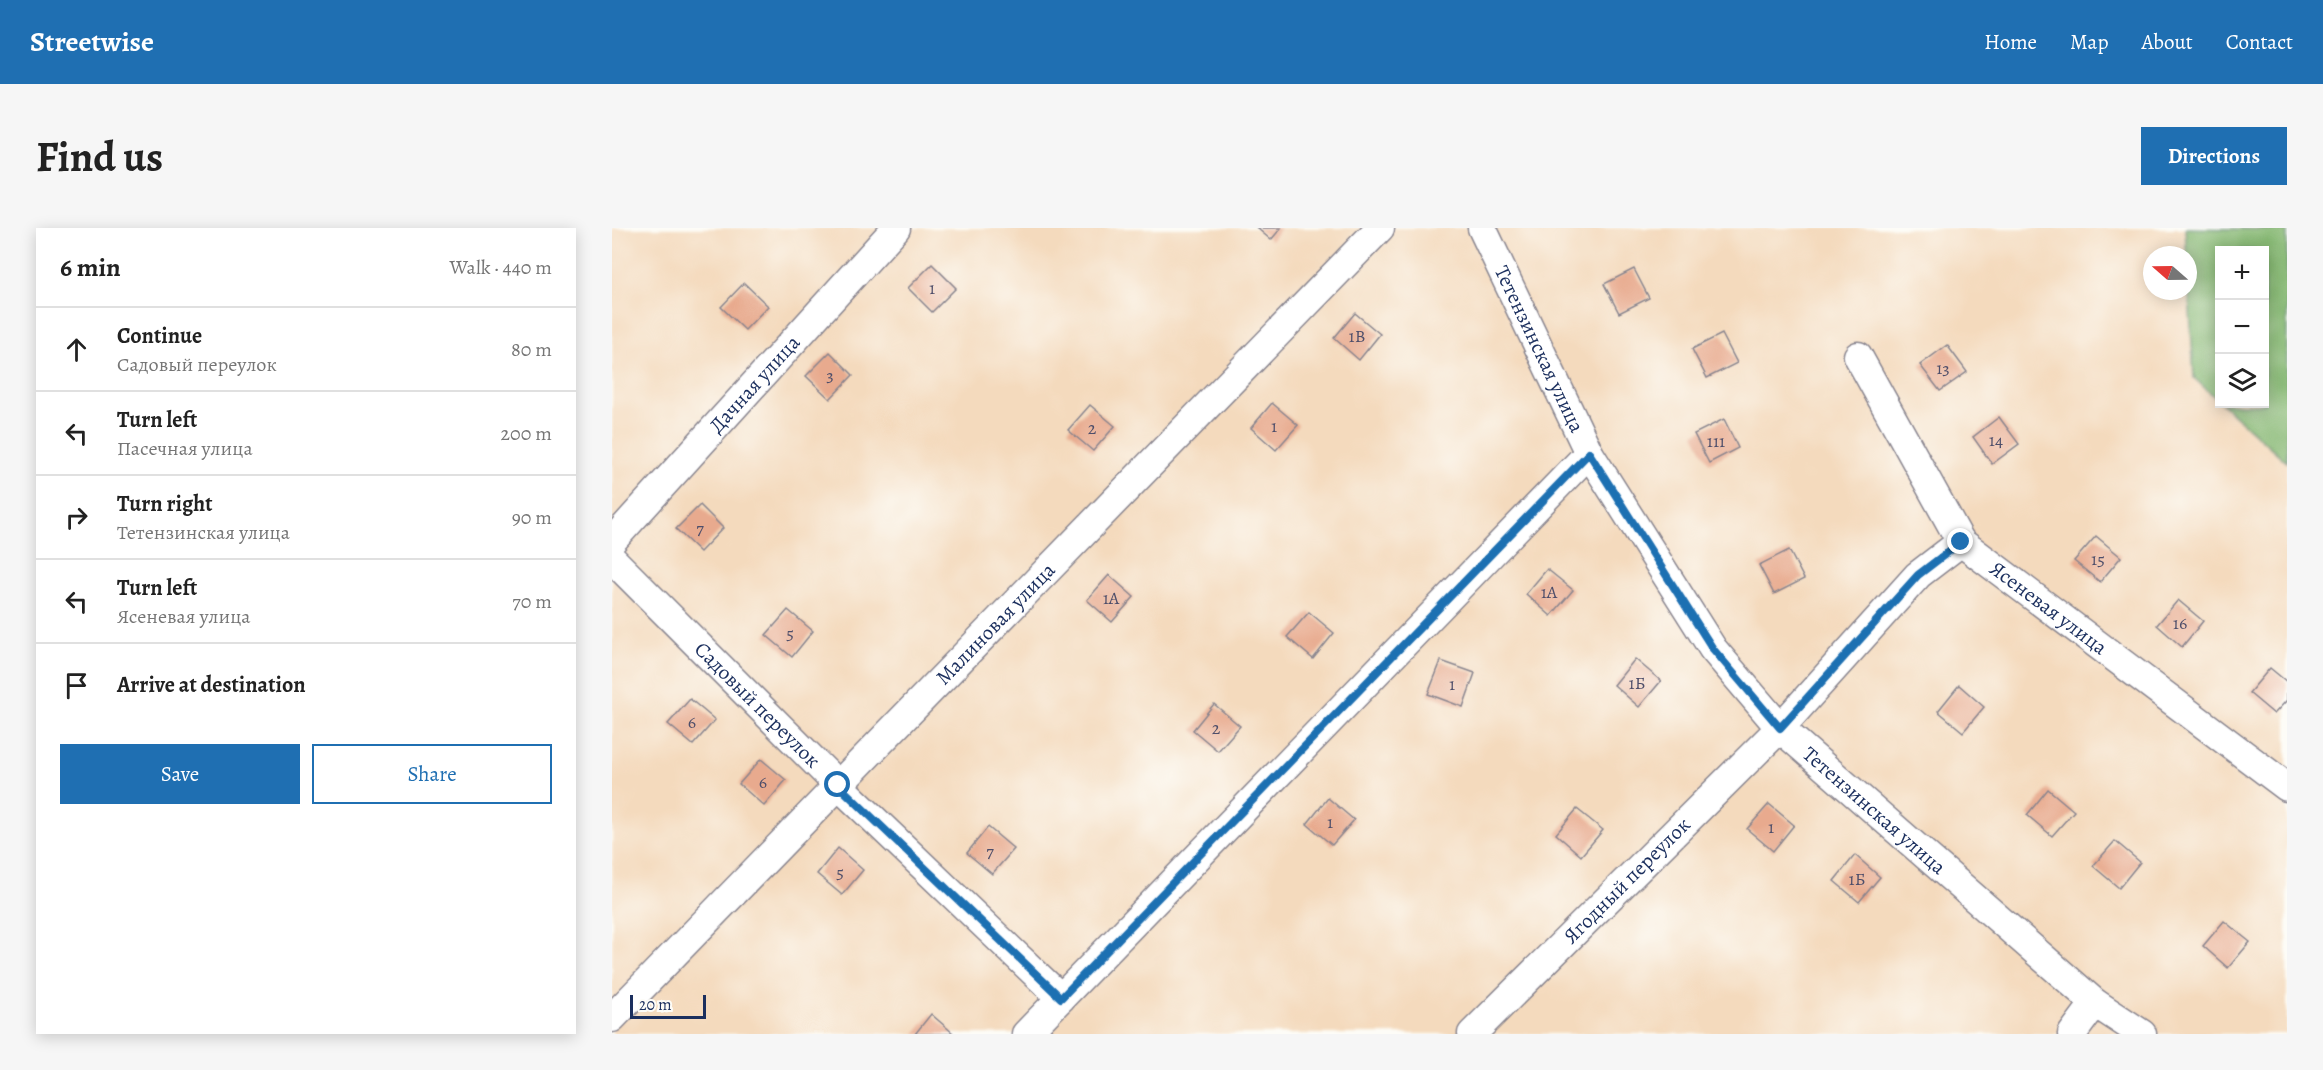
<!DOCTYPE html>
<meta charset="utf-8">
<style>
body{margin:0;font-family:Alegreya,serif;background:#f6f6f6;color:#222}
.controls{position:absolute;right:18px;top:18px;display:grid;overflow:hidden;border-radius:0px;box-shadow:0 3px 15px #0003}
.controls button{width:54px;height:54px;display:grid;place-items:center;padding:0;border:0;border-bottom:2px solid #e0e0e0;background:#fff;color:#222;font:30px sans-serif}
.compass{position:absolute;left:1531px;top:18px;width:54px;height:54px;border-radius:50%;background:#fff;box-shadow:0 3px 15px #0003;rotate:290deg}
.scale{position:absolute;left:18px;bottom:15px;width:76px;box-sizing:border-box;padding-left:6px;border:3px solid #1b2f5e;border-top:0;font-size:16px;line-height:21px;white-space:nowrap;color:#1b2f5e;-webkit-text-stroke:4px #fdfcf7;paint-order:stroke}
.stop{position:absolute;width:18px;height:18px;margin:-14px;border:4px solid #1f6fb2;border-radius:50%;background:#fff}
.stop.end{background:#1f6fb2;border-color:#fff;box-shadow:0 2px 6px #0008}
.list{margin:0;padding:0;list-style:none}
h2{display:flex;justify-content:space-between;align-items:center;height:78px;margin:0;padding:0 24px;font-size:26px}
h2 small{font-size:20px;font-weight:400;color:#767676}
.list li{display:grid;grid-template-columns:39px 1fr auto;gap:18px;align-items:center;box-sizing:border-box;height:84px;padding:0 24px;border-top:2px solid #e0e0e0}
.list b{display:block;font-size:22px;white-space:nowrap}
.list p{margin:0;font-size:20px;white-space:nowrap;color:#767676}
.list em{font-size:20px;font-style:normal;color:#767676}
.actions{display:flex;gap:12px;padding:18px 24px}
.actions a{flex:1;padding:14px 0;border:2px solid #1f6fb2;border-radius:0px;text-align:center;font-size:21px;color:#1f6fb2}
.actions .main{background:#1f6fb2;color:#fff}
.icon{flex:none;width:33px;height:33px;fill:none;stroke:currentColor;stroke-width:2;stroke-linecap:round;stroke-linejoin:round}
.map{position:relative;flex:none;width:1675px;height:806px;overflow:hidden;border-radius:0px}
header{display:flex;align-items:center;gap:36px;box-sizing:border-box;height:84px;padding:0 30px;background:#1f6fb2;color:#fff}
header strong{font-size:28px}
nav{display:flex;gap:33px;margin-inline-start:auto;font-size:21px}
.intro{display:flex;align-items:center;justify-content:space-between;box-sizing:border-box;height:144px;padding:0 36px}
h1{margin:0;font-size:42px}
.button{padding:15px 27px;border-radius:0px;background:#1f6fb2;color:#fff;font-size:21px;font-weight:700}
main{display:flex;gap:36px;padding:0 36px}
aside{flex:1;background:#fff;border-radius:0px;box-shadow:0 3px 15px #0003}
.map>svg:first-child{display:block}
.forest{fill:#86b873;stroke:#507468;stroke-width:1.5}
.building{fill:#e8aa8e}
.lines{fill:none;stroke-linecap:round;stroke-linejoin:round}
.minor-casing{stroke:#88848e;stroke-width:31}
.minor{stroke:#fff;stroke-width:28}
.route{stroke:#1f6fb2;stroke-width:8}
.labels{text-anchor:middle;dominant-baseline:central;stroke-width:5;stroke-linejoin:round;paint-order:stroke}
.number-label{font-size:18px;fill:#4e4e6a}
.street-label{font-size:21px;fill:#1b2f5e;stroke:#fdfcf7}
</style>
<header>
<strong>Streetwise</strong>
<nav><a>Home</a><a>Map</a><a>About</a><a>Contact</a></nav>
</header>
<div class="intro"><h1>Find us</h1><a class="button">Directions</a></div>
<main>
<aside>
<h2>6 min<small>Walk · 440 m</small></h2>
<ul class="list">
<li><svg class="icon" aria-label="ahead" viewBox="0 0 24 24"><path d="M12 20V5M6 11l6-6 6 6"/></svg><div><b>Continue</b><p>Садовый переулок</p></div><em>80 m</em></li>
<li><svg class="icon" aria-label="left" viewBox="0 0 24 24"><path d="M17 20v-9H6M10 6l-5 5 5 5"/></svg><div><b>Turn left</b><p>Пасечная улица</p></div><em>200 m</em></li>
<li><svg class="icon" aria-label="right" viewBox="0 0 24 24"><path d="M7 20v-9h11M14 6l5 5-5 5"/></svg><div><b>Turn right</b><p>Тетензинская улица</p></div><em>90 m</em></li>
<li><svg class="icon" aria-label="left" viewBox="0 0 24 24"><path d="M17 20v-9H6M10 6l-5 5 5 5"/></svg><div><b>Turn left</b><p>Ясеневая улица</p></div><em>70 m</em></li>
<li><svg class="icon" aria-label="arrive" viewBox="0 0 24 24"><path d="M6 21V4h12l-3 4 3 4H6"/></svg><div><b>Arrive at destination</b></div></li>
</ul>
<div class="actions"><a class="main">Save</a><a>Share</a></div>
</aside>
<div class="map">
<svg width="1675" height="806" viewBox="0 0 1675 806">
<rect width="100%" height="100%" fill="#fdfcf7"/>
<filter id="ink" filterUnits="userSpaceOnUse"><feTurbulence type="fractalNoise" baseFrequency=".0167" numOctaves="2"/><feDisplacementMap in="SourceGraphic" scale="12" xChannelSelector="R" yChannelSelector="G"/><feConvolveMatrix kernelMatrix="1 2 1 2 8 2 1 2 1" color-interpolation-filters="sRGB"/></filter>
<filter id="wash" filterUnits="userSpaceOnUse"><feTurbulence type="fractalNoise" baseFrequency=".008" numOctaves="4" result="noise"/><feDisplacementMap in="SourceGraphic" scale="24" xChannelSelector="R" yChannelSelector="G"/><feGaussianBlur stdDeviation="1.35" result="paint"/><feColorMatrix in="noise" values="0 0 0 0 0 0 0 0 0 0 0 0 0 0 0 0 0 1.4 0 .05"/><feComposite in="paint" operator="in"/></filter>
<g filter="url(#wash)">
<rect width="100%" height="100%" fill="#f4dabd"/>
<path class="forest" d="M1573 0 1675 2V234L1610 176H1652V22H1608L1607 173 1582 150Z"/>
<g id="blocks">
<g class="building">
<path d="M645 0H669L659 12Z"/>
<path d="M320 36 344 60 320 84 296 60Z"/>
<path d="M1022 41 1037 70 1007 85 992 56Z"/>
<path d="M132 55 156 78 133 102 109 79Z"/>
<path d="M743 85 768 106 747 132 722 110Z"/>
<path d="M1110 106 1125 135 1095 150 1080 121Z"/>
<path d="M1335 117 1355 144 1328 163 1308 137Z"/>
<path d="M218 124 241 147 218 171 194 148Z"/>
<path d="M660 175 686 197 664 222 639 200Z"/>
<path d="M478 177 503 198 481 223 456 202Z"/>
<path d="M1387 189 1407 216 1380 236 1361 209Z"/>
<path d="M1112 191 1126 220 1097 235 1082 206Z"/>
<path d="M88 277 111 300 88 324 64 301Z"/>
<path d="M1484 308 1509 329 1488 354 1462 333Z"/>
<path d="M1177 322 1192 351 1162 366 1147 337Z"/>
<path d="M935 341 961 362 939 388 914 366Z"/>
<path d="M497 347 522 369 500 394 475 372Z"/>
<path d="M1566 372 1591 393 1570 419 1545 397Z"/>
<path d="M176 382 201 403 180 429 154 407Z"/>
<path d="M697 384 722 405 701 431 675 409Z"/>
<path d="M1023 431 1049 453 1027 479 1002 457Z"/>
<path d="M829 433 863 445 851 479 816 466Z"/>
<path d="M1658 440 1675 454V472L1662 486 1637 465Z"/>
<path d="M1347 457 1372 479 1351 504 1326 483Z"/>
<path d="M78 471 103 492 81 517 56 496Z"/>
<path d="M602 476 628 498 606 523 581 502Z"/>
<path d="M149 531 174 552 152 578 127 556Z"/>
<path d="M1436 561 1462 583 1440 608 1415 587Z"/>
<path d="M716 570 742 592 720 617 695 596Z"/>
<path d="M1157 576 1182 597 1161 623 1135 601Z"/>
<path d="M965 581 991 602 969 628 944 606Z"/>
<path d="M376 599 402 621 380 646 355 625Z"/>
<path d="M1503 613 1528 634 1507 660 1481 638Z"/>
<path d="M226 620 251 642 230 667 205 646Z"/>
<path d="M1243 627 1268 649 1247 674 1222 653Z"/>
<path d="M1612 693 1638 714 1616 740 1591 718Z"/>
<path d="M319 786 342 806H303Z"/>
</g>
</g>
</g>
<g filter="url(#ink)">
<use href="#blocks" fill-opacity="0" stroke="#88848e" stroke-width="1.5"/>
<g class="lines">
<g class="minor-casing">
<g id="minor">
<path id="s1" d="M870 0 977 225 1101 421 1168 500 1483 775 1530 806"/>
<path d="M1246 128 1349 314"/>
<path id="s2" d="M0 313 284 0"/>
<path id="s3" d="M0 331 226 557 449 770"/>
<path id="s4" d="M0 790 768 0"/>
<path d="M414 806 977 225"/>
<path id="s5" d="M860 806 1168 500 1306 347 1349 314 1675 559"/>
<path d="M1460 806 1483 775"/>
</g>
</g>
<use href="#minor" class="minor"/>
</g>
</g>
<g class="lines" filter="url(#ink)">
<path class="route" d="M226 557 449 770 977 225 1101 421 1168 500 1306 347 1349 314"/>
</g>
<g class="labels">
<g class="number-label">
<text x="320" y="60">1</text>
<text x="745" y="108">1В</text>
<text x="1331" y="140">13</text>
<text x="218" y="147">3</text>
<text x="662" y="198">1</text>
<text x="480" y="200">2</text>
<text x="1384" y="212">14</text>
<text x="1104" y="213">111</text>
<text x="88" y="300">7</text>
<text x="1486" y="331">15</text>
<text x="937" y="364">1А</text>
<text x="499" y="370">1А</text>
<text x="1568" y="395">16</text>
<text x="178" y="405">5</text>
<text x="1025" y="455">1Б</text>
<text x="840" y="456">1</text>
<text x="80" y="494">6</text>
<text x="604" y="500">2</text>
<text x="151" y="554">6</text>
<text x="718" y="594">1</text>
<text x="1159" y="599">1</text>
<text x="378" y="623">7</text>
<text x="228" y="644">5</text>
<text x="1245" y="651">1Б</text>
</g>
<g class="street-label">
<text stroke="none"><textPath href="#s1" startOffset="134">Тетензинская улица</textPath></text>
<text stroke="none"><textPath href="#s2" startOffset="212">Дачная улица</textPath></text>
<text stroke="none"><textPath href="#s5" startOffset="804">Ясеневая улица</textPath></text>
<text stroke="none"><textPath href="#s4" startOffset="550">Малиновая улица</textPath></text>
<text stroke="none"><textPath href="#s3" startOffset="206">Садовый переулок</textPath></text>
<text stroke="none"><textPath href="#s1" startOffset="710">Тетензинская улица</textPath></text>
<text stroke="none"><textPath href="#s5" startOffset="218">Ягодный переулок</textPath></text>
</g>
</g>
</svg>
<div class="controls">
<button>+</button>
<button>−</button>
<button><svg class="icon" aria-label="layers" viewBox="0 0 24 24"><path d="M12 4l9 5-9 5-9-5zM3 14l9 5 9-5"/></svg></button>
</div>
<svg class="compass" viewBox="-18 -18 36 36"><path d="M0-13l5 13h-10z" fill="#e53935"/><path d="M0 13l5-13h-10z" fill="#767676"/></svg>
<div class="scale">20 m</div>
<div class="stop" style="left:226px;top:557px"></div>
<div class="stop end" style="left:1349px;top:314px"></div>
</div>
</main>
